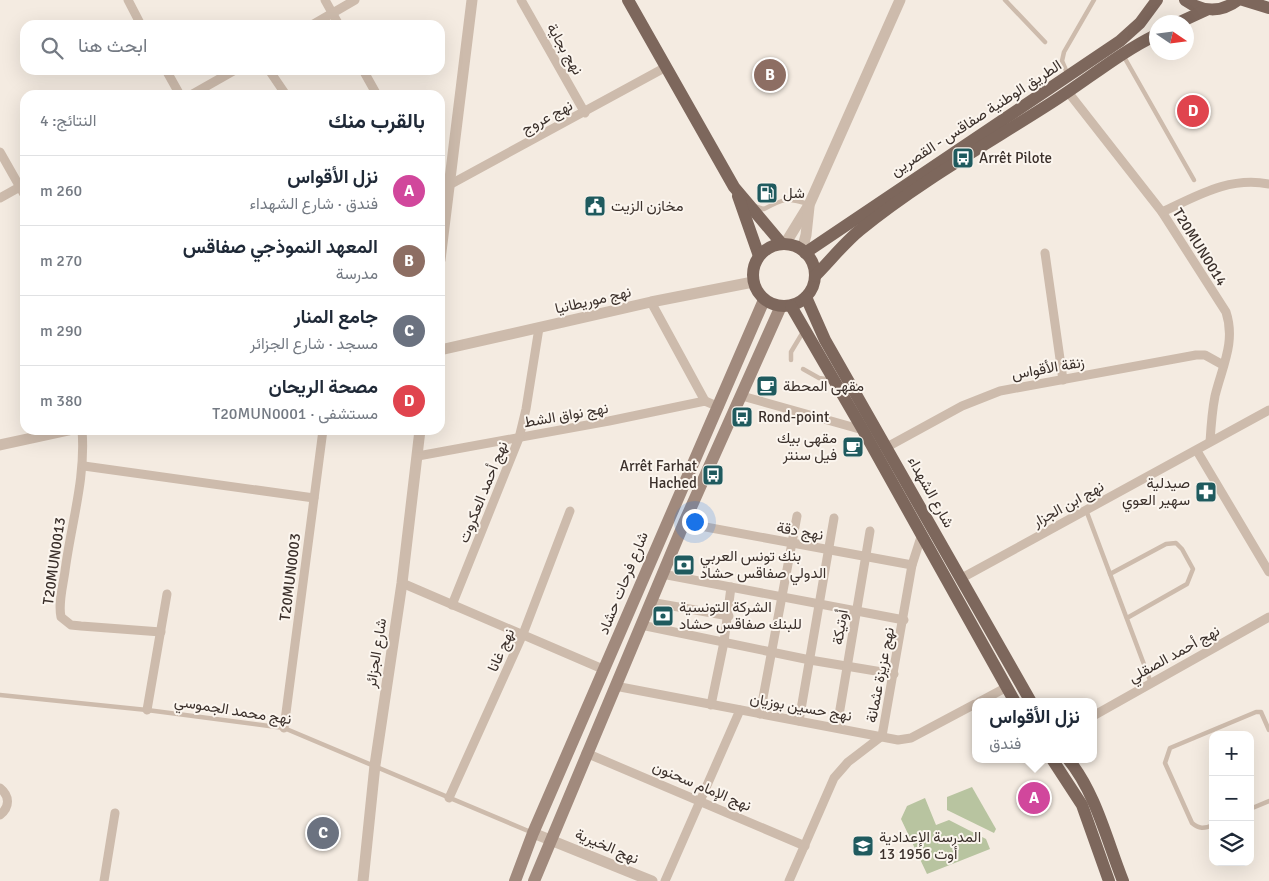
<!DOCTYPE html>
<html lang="ar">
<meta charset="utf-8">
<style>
body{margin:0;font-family:Signika,Vazirmatn,sans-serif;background:#f2f2f3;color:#1f2937;direction:rtl}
.controls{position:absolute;right:15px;bottom:15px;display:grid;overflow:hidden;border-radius:10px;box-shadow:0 5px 20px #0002}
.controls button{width:45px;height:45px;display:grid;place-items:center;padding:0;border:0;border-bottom:1px solid #e0e1e3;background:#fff;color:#1f2937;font:25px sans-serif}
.compass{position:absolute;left:1149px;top:15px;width:45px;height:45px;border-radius:50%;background:#fff;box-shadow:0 5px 20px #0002;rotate:103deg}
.you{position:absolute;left:694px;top:521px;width:18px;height:18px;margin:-12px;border:4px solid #fff;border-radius:50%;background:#1a73e8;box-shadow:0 0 0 8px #1a73e833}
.badge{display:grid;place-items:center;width:32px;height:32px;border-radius:50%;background:#1f5a5e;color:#fff;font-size:16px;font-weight:700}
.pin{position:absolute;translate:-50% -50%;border:2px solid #fff;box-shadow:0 1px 5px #0006}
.popup{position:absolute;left:972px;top:698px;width:125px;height:65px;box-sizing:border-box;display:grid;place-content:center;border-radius:10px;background:#fff;filter:drop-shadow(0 1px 4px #0005);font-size:16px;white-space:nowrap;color:#747a83}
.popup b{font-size:19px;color:#1f2937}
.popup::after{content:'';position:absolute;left:50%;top:100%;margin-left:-10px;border:10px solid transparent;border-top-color:#fff}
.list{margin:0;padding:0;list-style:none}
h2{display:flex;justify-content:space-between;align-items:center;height:65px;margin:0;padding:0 20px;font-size:21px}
h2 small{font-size:16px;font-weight:400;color:#747a83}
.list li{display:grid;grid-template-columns:32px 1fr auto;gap:15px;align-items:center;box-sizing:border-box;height:70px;padding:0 20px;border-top:1px solid #e0e1e3}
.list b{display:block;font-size:19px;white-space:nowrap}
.list p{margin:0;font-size:16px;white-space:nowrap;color:#747a83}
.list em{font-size:16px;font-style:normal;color:#747a83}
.icon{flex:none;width:28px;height:28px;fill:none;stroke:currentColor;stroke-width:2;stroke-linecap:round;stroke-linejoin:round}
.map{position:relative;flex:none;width:1269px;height:881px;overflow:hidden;direction:ltr}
.search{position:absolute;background:#fff;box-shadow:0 5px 20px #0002;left:20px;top:20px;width:425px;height:55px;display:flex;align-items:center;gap:12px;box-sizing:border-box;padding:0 18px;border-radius:15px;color:#747a83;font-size:19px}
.panel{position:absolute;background:#fff;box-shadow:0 5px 20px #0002;left:20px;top:90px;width:425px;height:345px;border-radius:15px;direction:rtl}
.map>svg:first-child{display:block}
.green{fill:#b8c4a0}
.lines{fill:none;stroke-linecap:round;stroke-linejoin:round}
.service{stroke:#cdbbac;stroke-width:4.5}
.minor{stroke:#cdbbac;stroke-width:9}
.tertiary{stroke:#cdbbac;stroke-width:11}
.secondary{stroke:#a18a7d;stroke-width:12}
.primary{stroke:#7d675c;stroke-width:12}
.labels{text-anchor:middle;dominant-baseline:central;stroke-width:4;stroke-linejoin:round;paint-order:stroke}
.street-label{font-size:15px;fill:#3b302b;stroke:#fbf5ee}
.poi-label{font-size:15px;fill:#3b302b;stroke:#fbf5ee;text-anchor:start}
</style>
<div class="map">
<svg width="1269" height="881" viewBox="0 0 1269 881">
<rect width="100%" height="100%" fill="#f4ebe1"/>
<g class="green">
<path d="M972 787 996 829 994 833 947 810V797Z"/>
<path d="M925 798 936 825 949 820 986 839 990 849 927 874 901 819 907 806Z"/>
</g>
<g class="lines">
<g class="service">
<path d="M1005 0 1045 42"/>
<path d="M1123 55 1194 180"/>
<path d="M1068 75 1062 61 1064 52 1094 0"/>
<path d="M754 206 764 209C783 199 787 197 808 204"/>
<path d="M791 360V352L803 332"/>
<path d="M803 369 819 378 832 380"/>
<path d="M1086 510 1151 683"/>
<path d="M1110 574 1166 544 1176 543 1182 549 1193 569 1187 584 1127 618"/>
<path d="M0 695 147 710 284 728 533 833"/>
<path d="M1250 809 1269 801"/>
<path d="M1213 825C1204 829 1199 829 1192 823L1165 763 1170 748 1256 712H1261L1269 730"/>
</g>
<g class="minor">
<path d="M128 0 141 25"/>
<path d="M325 0 339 25"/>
<path d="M521 0 585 113"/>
<path d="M312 25 355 0"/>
<path d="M166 70 180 95"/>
<path d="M269 70 286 95"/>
<path d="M363 70 377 95"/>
<path d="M1068 92 1162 212 1226 312C1236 342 1222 367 1215 396 1212 411 1211 426 1210 442"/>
<path d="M191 95 235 70"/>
<path d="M0 152 25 196"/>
<path d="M440 190 666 67"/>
<path d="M0 198 25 184"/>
<path d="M1162 212C1197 196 1229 176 1269 184"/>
<path d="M1045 253 1063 380"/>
<path d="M651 302 705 401"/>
<path d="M742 396 863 430"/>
<path d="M82 430C86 478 71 524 65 571 63 586 58 603 61 617L71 625 81 626 161 632"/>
<path d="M887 447 962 406 1000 391 1196 355H1205L1223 365"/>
<path d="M1197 451 1269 572"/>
<path d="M418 456 609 421 705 401 719 407"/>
<path d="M84 466 314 498"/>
<path d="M684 523 912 565"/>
<path d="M662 574 904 620"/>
<path d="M960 579 1269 410"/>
<path d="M402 583 605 670"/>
<path d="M650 602 729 616"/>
<path d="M452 605 519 438 526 409 539 328"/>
<path d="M641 625 810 660 894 674"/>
<path d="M615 686 898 740 911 738 975 704"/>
<path d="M979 702 1007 687"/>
<path d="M711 705 724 642 731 587"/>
<path d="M147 710 167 594"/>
<path d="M760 714 797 516"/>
<path d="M1093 716 1269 617"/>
<path d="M799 721 834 518"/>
<path d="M837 727 870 531"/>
<path d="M284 728 323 430"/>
<path d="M586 753 805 846"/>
<path d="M0 788C10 796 10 807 0 815"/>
<path d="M449 798 523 634 570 511"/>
<path d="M104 881 115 813"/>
<path d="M665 881 740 710"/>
<path d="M789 881 834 778 848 762 882 736 912 565 922 534"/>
</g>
<g class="tertiary">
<path d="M785 244 809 205 900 0"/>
<path d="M802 250 806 235 809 207"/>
<path d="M440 260 472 0"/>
<path d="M440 350 651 302 753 282"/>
<path d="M0 445 69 430"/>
<path d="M533 833 652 881"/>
<path d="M363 881 375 765 402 583 420 430"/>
</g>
<g class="secondary">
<path d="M515 881 533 833 764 300"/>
<path d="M534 881 684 523 781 306"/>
</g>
<g class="primary">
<path d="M628 0 734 187 782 244"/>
<path d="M1185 0C1202 12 1221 13 1238 0"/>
<path d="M1243 0 1269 8"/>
<path d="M1180 22 1206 10"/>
<path d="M738 196 759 256"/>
<circle cx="784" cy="275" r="31"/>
<path d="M805 253 1120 41 1140 23 1157 0"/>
<path d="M815 276C830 261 844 243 860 230 919 182 987 144 1051 103 1086 81 1119 53 1156 35"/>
<path d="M806 297 825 340 1031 702"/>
<path d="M791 306 863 430 1015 702"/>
<path d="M1052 759 1082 805 1109 881"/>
<path d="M1068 759C1096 793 1107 841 1123 881"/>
</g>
</g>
<defs>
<g id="bus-square" transform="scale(1.125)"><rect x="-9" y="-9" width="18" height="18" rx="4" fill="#1f5a5e" stroke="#fbf5ee"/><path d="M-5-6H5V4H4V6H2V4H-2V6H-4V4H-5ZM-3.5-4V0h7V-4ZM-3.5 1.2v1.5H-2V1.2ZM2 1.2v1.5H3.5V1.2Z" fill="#fff"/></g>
<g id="fuel-square" transform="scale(1.125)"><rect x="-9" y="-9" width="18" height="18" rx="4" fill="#1f5a5e" stroke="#fbf5ee"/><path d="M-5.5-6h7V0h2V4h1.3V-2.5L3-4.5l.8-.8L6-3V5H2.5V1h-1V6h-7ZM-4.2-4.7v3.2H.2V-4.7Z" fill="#fff"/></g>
<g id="civic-square" transform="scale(1.125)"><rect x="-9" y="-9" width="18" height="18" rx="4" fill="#1f5a5e" stroke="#fbf5ee"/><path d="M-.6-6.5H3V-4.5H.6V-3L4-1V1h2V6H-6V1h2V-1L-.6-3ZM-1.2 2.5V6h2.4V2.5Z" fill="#fff"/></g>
<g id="cafe-square" transform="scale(1.125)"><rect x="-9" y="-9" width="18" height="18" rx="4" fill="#1f5a5e" stroke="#fbf5ee"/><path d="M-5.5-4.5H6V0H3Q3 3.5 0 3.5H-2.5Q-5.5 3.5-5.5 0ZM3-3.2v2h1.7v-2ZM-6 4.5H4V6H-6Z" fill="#fff"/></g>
<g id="pharmacy-square" transform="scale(1.125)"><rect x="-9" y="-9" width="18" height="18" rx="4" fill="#1f5a5e" stroke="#fbf5ee"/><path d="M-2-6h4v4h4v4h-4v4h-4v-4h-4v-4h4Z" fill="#fff"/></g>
<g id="bank-square" transform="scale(1.125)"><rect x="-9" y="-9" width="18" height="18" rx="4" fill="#1f5a5e" stroke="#fbf5ee"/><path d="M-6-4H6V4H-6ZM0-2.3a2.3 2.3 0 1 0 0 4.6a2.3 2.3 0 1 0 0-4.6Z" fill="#fff"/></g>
<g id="school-square" transform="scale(1.125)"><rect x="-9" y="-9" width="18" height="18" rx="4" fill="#1f5a5e" stroke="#fbf5ee"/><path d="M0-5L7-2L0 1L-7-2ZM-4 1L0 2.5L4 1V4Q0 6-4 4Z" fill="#fff"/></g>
</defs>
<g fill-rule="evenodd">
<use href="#bus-square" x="963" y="158"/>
<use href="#fuel-square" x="767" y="193"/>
<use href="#civic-square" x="595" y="206"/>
<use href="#cafe-square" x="767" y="386"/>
<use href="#bus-square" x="742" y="417"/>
<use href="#cafe-square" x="853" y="447"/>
<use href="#bus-square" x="713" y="475"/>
<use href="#pharmacy-square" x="1206" y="492"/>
<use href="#bank-square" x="684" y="565"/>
<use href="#bank-square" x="663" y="616"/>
<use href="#school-square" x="863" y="846"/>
</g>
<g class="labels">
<g class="street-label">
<text transform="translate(565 49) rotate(60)">نهج بجاية</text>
<text transform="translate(547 117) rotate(-28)">نهج عروج</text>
<text transform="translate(976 118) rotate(-33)">الطريق الوطنية صفاقس - القصرين</text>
<text transform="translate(1200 247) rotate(58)">T20MUN0014</text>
<text transform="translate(593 300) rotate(-13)">نهج موريطانيا</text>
<text transform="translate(1048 368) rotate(-10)">زنقة الأقواس</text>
<text transform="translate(566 415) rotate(-10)">نهج نواق الشط</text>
<text transform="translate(483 492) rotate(-68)">نهج أحمد العكروت</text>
<text transform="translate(931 492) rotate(61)">شارع الشهداء</text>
<text transform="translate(1068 504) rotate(-29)">نهج ابن الجزار</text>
<text transform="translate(800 531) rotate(10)">نهج دقة</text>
<text transform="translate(54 561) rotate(-82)">T20MUN0013</text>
<text transform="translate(290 577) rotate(-83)">T20MUN0003</text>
<text transform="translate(623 583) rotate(-68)">شارع فرحات حشاد</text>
<text transform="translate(840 627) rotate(-81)">أوتيكة</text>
<text transform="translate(501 650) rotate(-66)">نهج غانا</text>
<text transform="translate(376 653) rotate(-81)">شارع الجزائر</text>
<text transform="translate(1174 654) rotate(-29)">نهج أحمد الصقلي</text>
<text transform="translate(880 675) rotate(-79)">نهج عزيزة عثمانة</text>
<text transform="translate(801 707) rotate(10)">نهج حسين بوزيان</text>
<text transform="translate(233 710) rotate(9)">نهج محمد الجموسي</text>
<text transform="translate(702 786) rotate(23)">نهج الإمام سحنون</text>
<text transform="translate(607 846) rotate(23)">نهج الخيرية</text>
</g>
<g class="poi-label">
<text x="979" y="158">Arrêt Pilote</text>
<text x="783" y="193">شل</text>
<text x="611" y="206">مخازن الزيت</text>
<text x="783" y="386">مقهى المحطة</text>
<text x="758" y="417">Rond-point</text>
<text x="837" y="438" text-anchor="end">مقهى بيك<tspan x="837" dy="17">فيل سنتر</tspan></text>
<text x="697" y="466" text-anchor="end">Arrêt Farhat<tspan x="697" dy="17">Hached</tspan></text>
<text x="1190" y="483" text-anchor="end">صيدلية<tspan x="1190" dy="17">سهير العوي</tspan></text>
<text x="700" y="556">بنك تونس العربي<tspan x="700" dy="17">الدولي صفاقس حشاد</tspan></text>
<text x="679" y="607">الشركة التونسية<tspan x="679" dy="17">للبنك صفاقس حشاد</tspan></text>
<text x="879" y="837">المدرسة الإعدادية<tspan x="879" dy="17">13 أوت 1956</tspan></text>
</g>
</g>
</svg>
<div class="controls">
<button>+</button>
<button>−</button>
<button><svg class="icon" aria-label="layers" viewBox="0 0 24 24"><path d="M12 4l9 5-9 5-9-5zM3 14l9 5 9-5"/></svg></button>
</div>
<svg class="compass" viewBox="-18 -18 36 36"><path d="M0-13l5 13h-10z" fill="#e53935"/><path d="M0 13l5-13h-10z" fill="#747a83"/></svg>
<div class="you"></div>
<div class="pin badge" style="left:1034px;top:798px;background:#d1479c">A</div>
<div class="popup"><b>نزل الأقواس</b>فندق</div>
<div class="pin badge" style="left:770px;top:75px;background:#8d6e63">B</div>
<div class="pin badge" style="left:323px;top:833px;background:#6b7280">C</div>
<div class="pin badge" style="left:1193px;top:111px;background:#e0444e">D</div>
<div class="search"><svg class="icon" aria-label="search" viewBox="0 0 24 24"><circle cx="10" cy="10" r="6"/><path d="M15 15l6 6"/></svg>ابحث هنا</div>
<section class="panel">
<h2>بالقرب منك<small>النتائج: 4</small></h2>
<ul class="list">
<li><span class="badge" style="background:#d1479c">A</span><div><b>نزل الأقواس</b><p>فندق · شارع الشهداء</p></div><em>260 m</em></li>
<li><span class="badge" style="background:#8d6e63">B</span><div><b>المعهد النموذجي صفاقس</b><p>مدرسة</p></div><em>270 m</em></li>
<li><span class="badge" style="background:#6b7280">C</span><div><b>جامع المنار</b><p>مسجد · شارع الجزائر</p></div><em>290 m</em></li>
<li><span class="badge" style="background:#e0444e">D</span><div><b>مصحة الريحان</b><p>مستشفى · T20MUN0001</p></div><em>380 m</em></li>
</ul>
</section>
</div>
